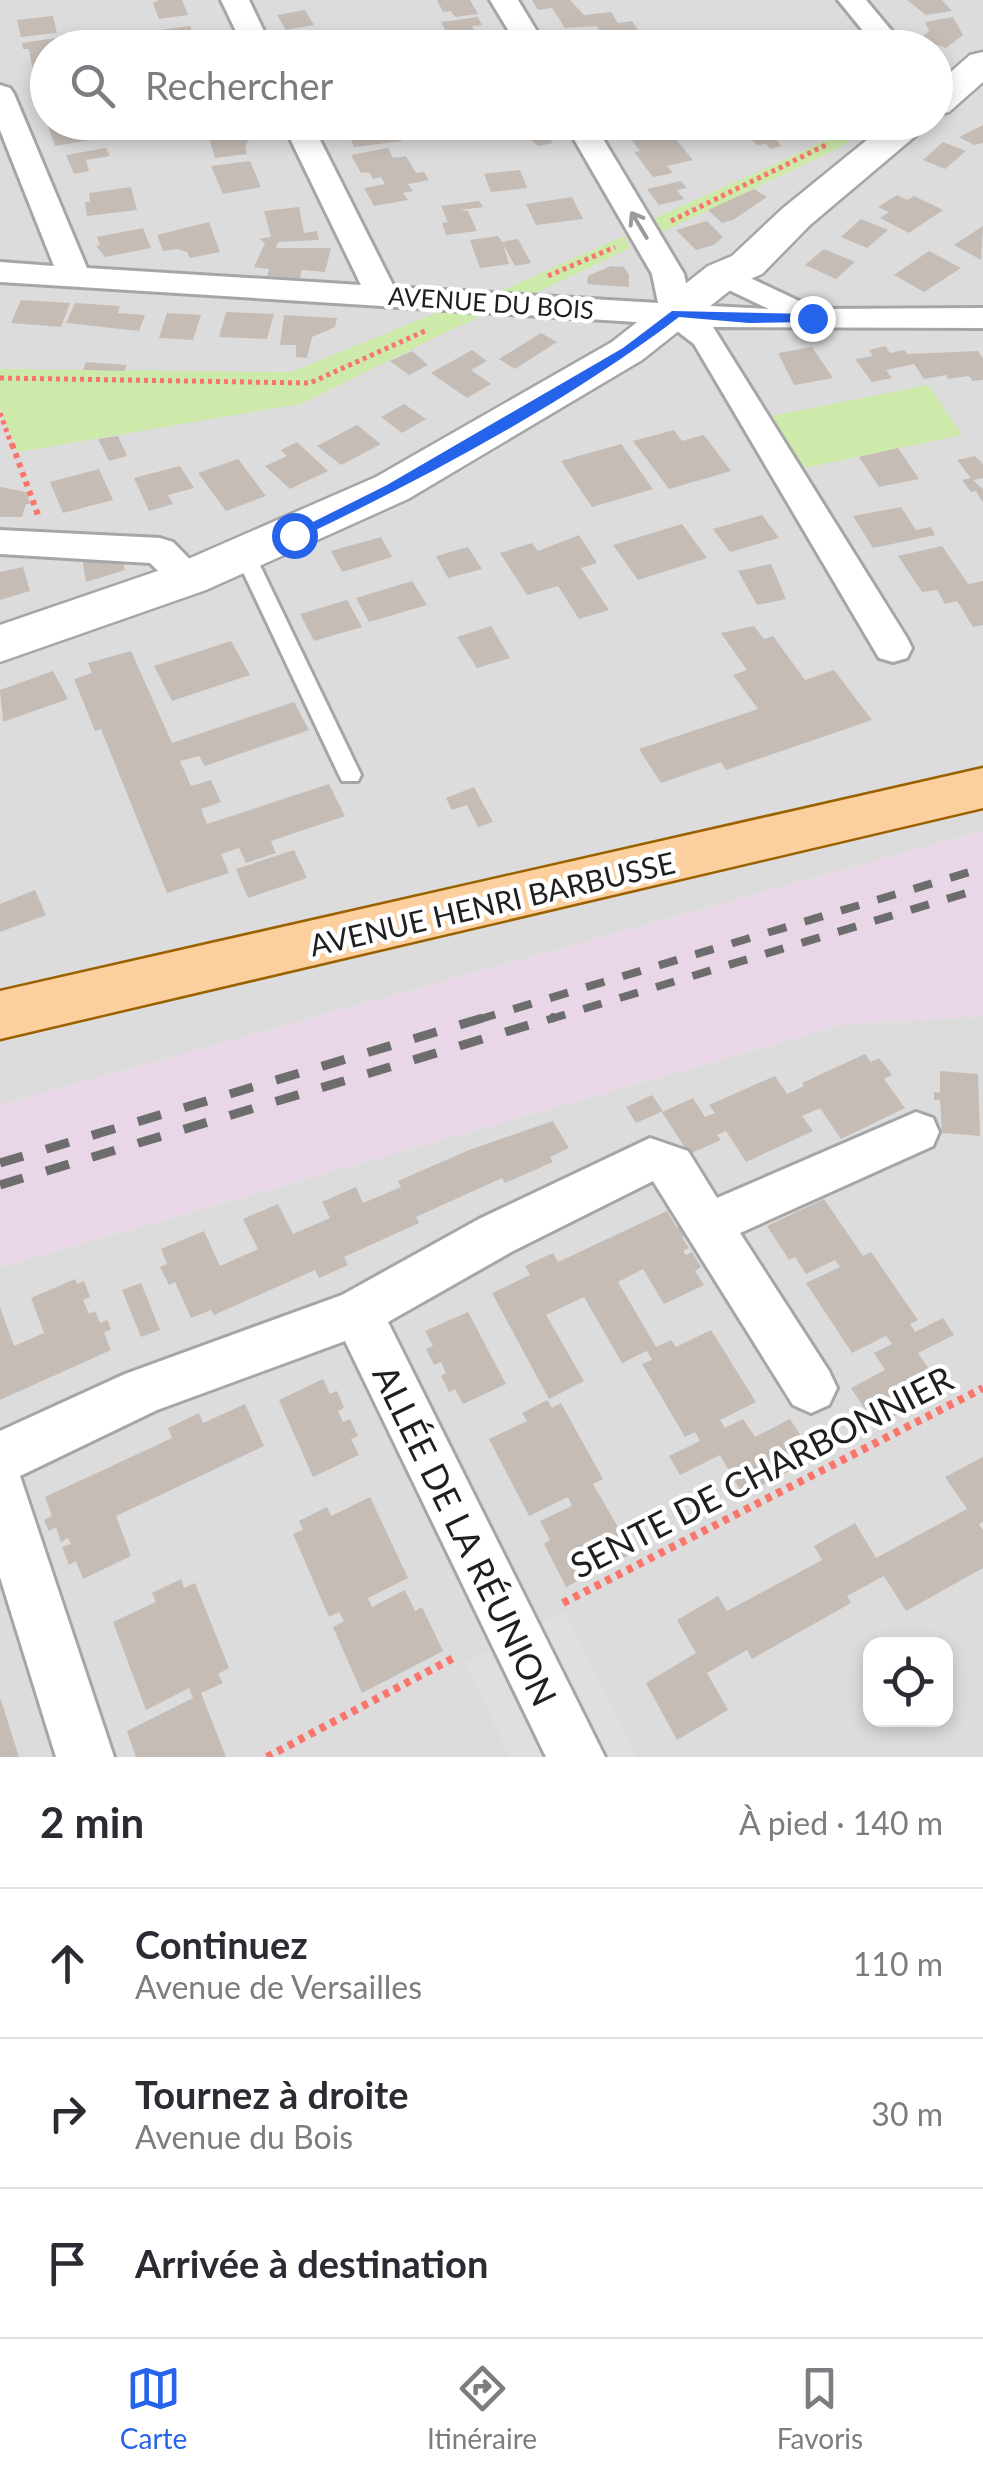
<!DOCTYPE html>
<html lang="fr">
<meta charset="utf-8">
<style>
body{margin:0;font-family:Lato,sans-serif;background:#f7f7f7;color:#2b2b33}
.controls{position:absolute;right:30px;bottom:30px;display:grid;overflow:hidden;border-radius:20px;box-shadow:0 5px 15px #0003}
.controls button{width:90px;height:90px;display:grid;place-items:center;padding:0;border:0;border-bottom:2px solid #e1e1e2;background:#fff;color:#2b2b33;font:50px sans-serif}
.stop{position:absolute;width:30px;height:30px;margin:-22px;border:8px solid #2563eb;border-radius:50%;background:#fff}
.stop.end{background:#2563eb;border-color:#fff;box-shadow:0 2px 10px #0008}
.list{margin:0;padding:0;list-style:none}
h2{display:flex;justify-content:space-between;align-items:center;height:130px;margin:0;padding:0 40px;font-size:42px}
h2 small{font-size:32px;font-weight:400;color:#7c7c81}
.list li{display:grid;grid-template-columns:65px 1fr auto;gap:30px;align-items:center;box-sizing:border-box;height:150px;padding:0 40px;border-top:2px solid #e1e1e2}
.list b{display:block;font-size:38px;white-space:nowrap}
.list p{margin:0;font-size:32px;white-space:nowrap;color:#7c7c81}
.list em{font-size:32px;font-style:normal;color:#7c7c81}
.icon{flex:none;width:55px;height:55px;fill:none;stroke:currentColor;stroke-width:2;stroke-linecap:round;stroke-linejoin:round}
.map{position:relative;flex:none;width:983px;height:1757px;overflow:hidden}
.search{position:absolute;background:#fff;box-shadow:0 5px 15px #0003;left:30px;right:30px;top:30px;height:110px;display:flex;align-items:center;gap:25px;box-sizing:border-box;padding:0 35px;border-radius:55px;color:#7c7c81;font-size:38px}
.sheet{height:580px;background:#fff}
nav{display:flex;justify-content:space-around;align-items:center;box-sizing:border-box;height:140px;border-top:2px solid #e1e1e2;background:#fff;font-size:28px;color:#7c7c81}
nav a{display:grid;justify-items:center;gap:5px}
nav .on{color:#2563eb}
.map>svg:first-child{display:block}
.residential{fill:#dddcdc;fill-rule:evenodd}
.industrial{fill:#e9d7e7}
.grass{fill:#cdeaab}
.parking{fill:#dfdfdf}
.building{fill:#c5bcb5}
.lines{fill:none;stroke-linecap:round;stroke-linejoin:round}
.service-casing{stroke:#a6a6a6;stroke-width:6}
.minor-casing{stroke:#a6a6a6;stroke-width:6}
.tertiary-casing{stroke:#a6a6a6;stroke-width:5}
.primary-casing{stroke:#9b6100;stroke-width:5}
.path-far2{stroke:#fa756c;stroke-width:5;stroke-dasharray:4 4;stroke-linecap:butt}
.path-far1{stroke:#fa756c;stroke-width:6;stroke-dasharray:5 5;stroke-linecap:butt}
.path{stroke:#fa756c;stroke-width:8;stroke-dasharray:6 6;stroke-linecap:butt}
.service{fill:#fff;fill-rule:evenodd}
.minor{fill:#fff;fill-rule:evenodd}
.tertiary{fill:#fff;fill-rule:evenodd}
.primary{fill:#fcd09e;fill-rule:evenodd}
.rail-far1{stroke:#6d6d6d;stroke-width:8;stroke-dasharray:19 19;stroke-linecap:butt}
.rail{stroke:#6d6d6d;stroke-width:9;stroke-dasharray:24 24;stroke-linecap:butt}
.oneway{stroke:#9a9a9a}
.route{fill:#2563eb}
.labels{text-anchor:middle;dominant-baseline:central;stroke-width:9;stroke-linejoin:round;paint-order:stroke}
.far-street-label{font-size:25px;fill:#1f1f1f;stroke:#fff}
.street-label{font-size:30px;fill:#1f1f1f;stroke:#fff}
.near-street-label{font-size:35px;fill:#1f1f1f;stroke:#fff}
</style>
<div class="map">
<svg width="983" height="1757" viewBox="0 0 983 1757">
<rect width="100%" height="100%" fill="#f0ece6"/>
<g class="residential">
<path d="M0 0H983V831L0 1105ZM48 48H936V122H48Z"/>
<path d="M983 1016V1757H0V1267L844 1024ZM870 1644H946V1720H870Z"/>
</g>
<path class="industrial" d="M983 831V1016L844 1024 0 1267V1105Z"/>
<g class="grass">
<path d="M865 123H877L839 148 658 234 651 220Z"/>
<path d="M624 236 630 248 534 294 501 291Z"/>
<path d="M441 311 480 316 300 404 17 452 0 409V369L291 372Z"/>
<path d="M928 385 962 435 804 468 771 416Z"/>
</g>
<path class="parking" d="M563 1611 638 1757H510L465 1663Z"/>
<g class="building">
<path d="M160 0H182L188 15 159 19 153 3Z"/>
<path d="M437 0H470L478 14 455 17 451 11 443 12Z"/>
<path d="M532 0H570L584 15 611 12 618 23 632 21 644 40 605 45 597 26 565 28 552 8 538 10Z"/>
<path d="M907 0H942L952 11 926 15Z"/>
<path d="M305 10 314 25 286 30 277 15Z"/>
<path d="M53 16 57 33 21 37 17 20Z"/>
<path d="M478 17 482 25 472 26 479 40 439 45 432 31 445 30 441 22Z"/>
<path d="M953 17 963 35 946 48 920 39 929 31 925 22Z"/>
<path d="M190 26 196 42 158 47 153 31Z"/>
<path d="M328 30 332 37 324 39 327 48H298L292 34Z"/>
<path d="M768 31 780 48H744L736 36Z"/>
<path d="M596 33 603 45 587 47 581 39 575 41 572 36Z"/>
<path d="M62 37 66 48H48V84L35 85 29 49H23L22 43Z"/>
<path d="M86 122 92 140 55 146 48 126Z"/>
<path d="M381 122 383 128 396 126 402 141 354 147 348 132 353 131 350 123Z"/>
<path d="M449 124H472L476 131 444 135 438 125Z"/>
<path d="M766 125 781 146 770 149 766 144 757 145 742 130Z"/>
<path d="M983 125V143L974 145 959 137Z"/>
<path d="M665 126 693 160 667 166 673 173 653 177 634 152 640 151 627 134Z"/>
<path d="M246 129 250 139 245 146 247 154 215 158 208 134Z"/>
<path d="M545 131 553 143 538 146 524 134Z"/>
<path d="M943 142 966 151 945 169 923 160Z"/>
<path d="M106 148 110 156 86 160 89 171 74 174 66 155Z"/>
<path d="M388 148 393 158 406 156 416 173 424 172 429 180 408 184 413 191 403 193 408 200 374 206 364 188 385 184 381 177 373 179 369 172 361 173 351 155Z"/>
<path d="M250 161 261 187 223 194 211 166Z"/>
<path d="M520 170 527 188 491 192 484 174Z"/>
<path d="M681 181 687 188 677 190 684 199 659 205 647 189Z"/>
<path d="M131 187 137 210 87 216 85 202H90L89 193Z"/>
<path d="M754 189 767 197 733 220 722 223 708 210Z"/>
<path d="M897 195 907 200 914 196 943 210 909 233 880 218 889 212 878 207Z"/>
<path d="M572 197 583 219 536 225 526 204Z"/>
<path d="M479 201 483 207 460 210 468 211 477 231 446 235 442 223 448 222 441 206Z"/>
<path d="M299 207 304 233 317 231 319 240 278 242 276 248H331L325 272 302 270 300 278 267 276 269 269 254 267 265 243 259 239 271 237 264 211Z"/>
<path d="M861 219 888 230 867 248 841 237Z"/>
<path d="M707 221 723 237 714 245 696 250 676 230Z"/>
<path d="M209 222 220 252 190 258 187 252 178 249 163 251 157 235Z"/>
<path d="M983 226 981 260 954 245Z"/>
<path d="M143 228 151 248 105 257 96 246 100 245 97 237Z"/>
<path d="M498 236 502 242 518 239 531 263 515 266 503 244 509 264 480 268 470 240Z"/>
<path d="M824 249 855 262 836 279 805 265Z"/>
<path d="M929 251 961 268 924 292 894 275Z"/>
<path d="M611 266 624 267 629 275V287L587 284 588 276Z"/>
<path d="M21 300 70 303 61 327 11 323Z"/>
<path d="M75 303 120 306 118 313 145 315 139 331 66 323Z"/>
<path d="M226 312 274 314 267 339 219 337Z"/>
<path d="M167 313 201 315 193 340 159 338Z"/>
<path d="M284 315 301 316 337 318 335 327 312 337 307 358 296 357V345H280Z"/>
<path d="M541 333 557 342 515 369 499 359Z"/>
<path d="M885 346 890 353 904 350 908 354 978 351 983 359V380L973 381 969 376 948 379 946 375 924 379 914 364 886 370 892 378 872 382 855 359 873 356 869 350Z"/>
<path d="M812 347 833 378 794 385 778 353Z"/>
<path d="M472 350 487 361 471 370 491 384 467 398 431 373Z"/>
<path d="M412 351 428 365 409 375 390 361Z"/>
<path d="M86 362 127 365 124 371 83 370Z"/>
<path d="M404 404 426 419 402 433 381 417Z"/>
<path d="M357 425 381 444 341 465 317 446Z"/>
<path d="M674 430 682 441 704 435 731 471 669 489 633 441Z"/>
<path d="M118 436 127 456 109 461 98 439Z"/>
<path d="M297 442 328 471 290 489 265 466 287 456 281 450Z"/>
<path d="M621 444 653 489 592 507 561 461Z"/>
<path d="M898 448 919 479 879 487 859 457Z"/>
<path d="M975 456 983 464V478L973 480 983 489V503L976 491 971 492 962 480 971 478 957 460Z"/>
<path d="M238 459 266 496 226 511 198 473Z"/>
<path d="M180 466 194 488 168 495 173 504 149 511 134 478Z"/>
<path d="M99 469 113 500 63 513 50 482Z"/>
<path d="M0 487 26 492 30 504H26L22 517H0Z"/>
<path d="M901 507 916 530 931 527 935 535 873 548 853 516Z"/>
<path d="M762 515 779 538 730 552 713 529Z"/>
<path d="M682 524 707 558 638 580 613 545Z"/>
<path d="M579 535 597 563 581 568 609 610 579 619 558 586 527 595 500 553 532 543 538 551Z"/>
<path d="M381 537 392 557 342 572 331 551Z"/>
<path d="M942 546 968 584 983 581V625L973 627 957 601 945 604 937 590 922 592 898 556Z"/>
<path d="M468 547 482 569 448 578 436 556Z"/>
<path d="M82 557 122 559 125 570 86 582Z"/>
<path d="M771 564 786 599 757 605 738 571Z"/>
<path d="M23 567 30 591 0 600V572Z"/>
<path d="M412 581 427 605 369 622 356 598Z"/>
<path d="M347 600 362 627 314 641 300 614Z"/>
<path d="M491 626 510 658 477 668 457 637Z"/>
<path d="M754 626 764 639 773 636 805 680 834 670 872 720 726 770 721 762 661 783 639 749 758 709 733 675 747 670 721 633Z"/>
<path d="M231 641 250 675 172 701 154 666Z"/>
<path d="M131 651 172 743 294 702 309 730 205 766 199 756 180 761 191 786 211 780 221 802 201 809 207 824 329 784 345 816 271 841 276 853 246 863 239 848 221 854 229 873 167 893 101 729 95 731 74 679 92 673 88 663Z"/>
<path d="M53 671 68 699 3 722 0 690Z"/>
<path d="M474 787 493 822 478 827 467 805 452 810 446 798Z"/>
<path d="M294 850 307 878 248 898 236 869Z"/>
<path d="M35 890 46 915 0 932V904Z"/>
<path d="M865 1054 871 1062 879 1058 887 1068 892 1075 884 1079 905 1108 841 1139 820 1108 802 1116 813 1131 746 1162 726 1131 717 1135 721 1140 689 1154 662 1112 693 1098 705 1117 715 1113 709 1105 775 1076 787 1094 804 1086 802 1083Z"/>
<path d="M940 1071 978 1074 980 1136 942 1133 940 1100H934V1092L940 1093Z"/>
<path d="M652 1095 663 1111 636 1123 626 1107Z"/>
<path d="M553 1121 569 1148 550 1157 553 1162 505 1183 502 1178 416 1217 419 1223 344 1257 348 1265 319 1278 315 1270 214 1315 211 1310 191 1318 175 1282 169 1285 160 1267 167 1264 161 1249 204 1231 220 1266 258 1249 243 1219 278 1204 293 1234 330 1218 322 1202 356 1187 363 1203 401 1187 398 1181 469 1150Z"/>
<path d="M824 1199 863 1256 871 1252 918 1320 910 1324 915 1332 943 1318 954 1335 918 1353 944 1391 876 1426 851 1388 885 1370 874 1353 892 1344 886 1336 852 1353 806 1283 840 1267 835 1260 806 1274 795 1257 789 1260 767 1226Z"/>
<path d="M667 1211 677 1228 682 1225 689 1234 682 1237 689 1248 683 1251 686 1255 692 1252 701 1267 695 1271 704 1285 664 1304 643 1269 618 1282 656 1347 671 1340 676 1347 711 1330 756 1402 720 1420 725 1428 743 1419 755 1437 790 1419 815 1458 743 1495 720 1455 680 1475 669 1456 700 1441 695 1432 685 1437 642 1364 652 1360 647 1351 622 1363 584 1297 546 1315 584 1381 549 1399 492 1293 530 1275 525 1266 529 1264 553 1253 558 1262Z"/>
<path d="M75 1279 77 1284 84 1281 90 1297 83 1300 89 1314 95 1311 100 1323 107 1320 111 1329 104 1333 111 1350 0 1400V1307L14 1346 44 1333 31 1298Z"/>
<path d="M141 1283 160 1330 141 1337 122 1290Z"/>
<path d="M468 1312 506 1384 463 1404 455 1389 449 1392 441 1376 446 1373 441 1362 434 1365 426 1349 433 1346 425 1331Z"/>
<path d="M323 1379 330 1394 337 1391 344 1408 338 1411 343 1422 350 1419 358 1436 351 1439 359 1455 313 1477 279 1400Z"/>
<path d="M547 1400 552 1408 561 1403 603 1479 593 1484 633 1553 566 1587 544 1544 550 1540 540 1521 572 1506 568 1497 529 1516 489 1439 527 1421 522 1413Z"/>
<path d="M245 1404 264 1446 116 1516 131 1556 83 1579 76 1561 69 1565 62 1547 71 1544 68 1538 61 1542 56 1527 49 1531 44 1520 52 1516 45 1497 172 1438 168 1428 199 1413 203 1423Z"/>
<path d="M983 1457V1522L979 1524 983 1530V1568L906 1611 884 1576 847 1596 851 1603 752 1659 747 1650 707 1673 728 1710 677 1740 646 1683 696 1653 677 1620 718 1596 727 1611 822 1560 814 1546 855 1523 876 1558 967 1509 945 1477Z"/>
<path d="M370 1497 408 1578 368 1598 372 1607 405 1590 415 1611 422 1607 443 1651 362 1693 333 1627 344 1621 339 1612 329 1617 293 1534 303 1530 299 1521 327 1507 331 1516Z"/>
<path d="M181 1579 184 1588 195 1583 229 1668 218 1674 223 1683 201 1693 226 1757H136L127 1731 193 1698 189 1688 146 1710 113 1622 156 1602 152 1593Z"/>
<path d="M0 1700H1L19 1757H0Z"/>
</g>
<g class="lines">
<g class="service-casing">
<path id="service" d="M245 548 255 555 361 775 358 781H342L339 775 235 555Z"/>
</g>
<g class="minor-casing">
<g id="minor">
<path d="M221 0H249L272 48H244Z"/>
<path d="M490 0H518L547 48H519Z"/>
<path d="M838 0H866L906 48H877Z"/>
<path d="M0 85 10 88 14 94 87 268 361 285 282 122H311L394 287 658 303 652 274 564 122H593L684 274 691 305 769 309 712 282 707 275 712 268 723 265 816 309 983 308V328L713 327 907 638 912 648 907 658 893 662 879 658 694 344 668 324 0 282V262L54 266 0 130Z"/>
<path d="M0 530 160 538 173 542 208 578 202 587C178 594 167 579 150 563L0 554Z"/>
<path d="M916 1112 933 1118 939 1132 933 1146 740 1233 829 1371 837 1388 829 1405 811 1413 793 1405 653 1181 513 1251 388 1322 605 1757H546L345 1341 157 1410 20 1476 114 1757H56L0 1577V1431L125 1374 342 1295 479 1219 650 1138 688 1151 717 1198Z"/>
</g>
</g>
<g class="tertiary-casing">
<g id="tertiary">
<path d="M983 52V82L949 112 936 115V85L970 55Z"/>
<path d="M889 122H932L810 225 762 274 738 284 642 360 408 499 206 590 0 662V625L172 566 376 477 612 342 708 266 732 256 782 209Z"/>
</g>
</g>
<g class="primary-casing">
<path id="primary" d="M983 768V808L0 1039V991Z"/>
</g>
<g class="path-far2">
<path d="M671 221 826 145"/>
<path d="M548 276 615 247"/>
<path d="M0 378 310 383 427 330"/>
<path d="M0 413 12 446"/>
</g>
<path class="path-far1" d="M12 444 38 515"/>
<g class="path">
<path d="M563 1603 983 1388"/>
<path d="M267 1757 457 1656"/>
</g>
<use href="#service" class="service"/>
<use href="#minor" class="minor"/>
<use href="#tertiary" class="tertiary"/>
<use href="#primary" class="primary"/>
<g class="rail-far1">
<path d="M477 1020 983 868"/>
<path d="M547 1020 983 888"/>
</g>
<g class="rail">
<path d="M0 1163 486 1017"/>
<path d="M0 1185 555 1017"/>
</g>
</g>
<defs><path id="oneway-shaft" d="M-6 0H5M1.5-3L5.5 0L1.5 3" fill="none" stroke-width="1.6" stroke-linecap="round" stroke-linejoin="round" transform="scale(2.5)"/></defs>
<use class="oneway" href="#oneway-shaft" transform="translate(639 225) rotate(-121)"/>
<path class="route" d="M672 311 812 314 818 318 812 322 749 323 679 317C566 403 427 477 299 538L287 535 387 485 623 348Z"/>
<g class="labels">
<g class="far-street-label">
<text transform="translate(491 302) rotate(4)">AVENUE DU BOIS</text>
</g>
<g class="street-label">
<text transform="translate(492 903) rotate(-13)">AVENUE HENRI BARBUSSE</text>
</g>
<g class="near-street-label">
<text transform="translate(761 1471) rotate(-27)">SENTE DE CHARBONNIER</text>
<text transform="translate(466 1535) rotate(64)">ALLÉE DE LA RÉUNION</text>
</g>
</g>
</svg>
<div class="controls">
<button><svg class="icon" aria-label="locate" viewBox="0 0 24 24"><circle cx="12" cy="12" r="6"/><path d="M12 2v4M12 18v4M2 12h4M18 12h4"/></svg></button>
</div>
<div class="stop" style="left:294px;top:535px"></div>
<div class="stop end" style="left:812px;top:318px"></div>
<div class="search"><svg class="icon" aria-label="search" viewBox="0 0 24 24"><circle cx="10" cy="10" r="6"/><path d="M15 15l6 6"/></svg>Rechercher</div>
</div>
<section class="sheet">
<h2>2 min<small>À pied · 140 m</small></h2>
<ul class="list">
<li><svg class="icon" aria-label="ahead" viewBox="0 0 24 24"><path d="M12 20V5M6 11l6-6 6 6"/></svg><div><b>Continuez</b><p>Avenue de Versailles</p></div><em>110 m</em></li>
<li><svg class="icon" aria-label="right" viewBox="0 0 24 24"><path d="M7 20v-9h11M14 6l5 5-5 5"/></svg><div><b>Tournez à droite</b><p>Avenue du Bois</p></div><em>30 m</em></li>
<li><svg class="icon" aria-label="arrive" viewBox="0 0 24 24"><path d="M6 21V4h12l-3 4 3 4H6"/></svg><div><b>Arrivée à destination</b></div></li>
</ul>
</section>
<nav>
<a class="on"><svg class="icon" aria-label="map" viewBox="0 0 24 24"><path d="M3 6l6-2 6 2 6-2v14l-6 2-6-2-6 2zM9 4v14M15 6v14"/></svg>Carte</a>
<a><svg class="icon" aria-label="directions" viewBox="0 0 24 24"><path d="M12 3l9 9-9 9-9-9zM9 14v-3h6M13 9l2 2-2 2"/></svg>Itinéraire</a>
<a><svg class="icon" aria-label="saved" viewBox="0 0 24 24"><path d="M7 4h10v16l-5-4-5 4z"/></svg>Favoris</a>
</nav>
